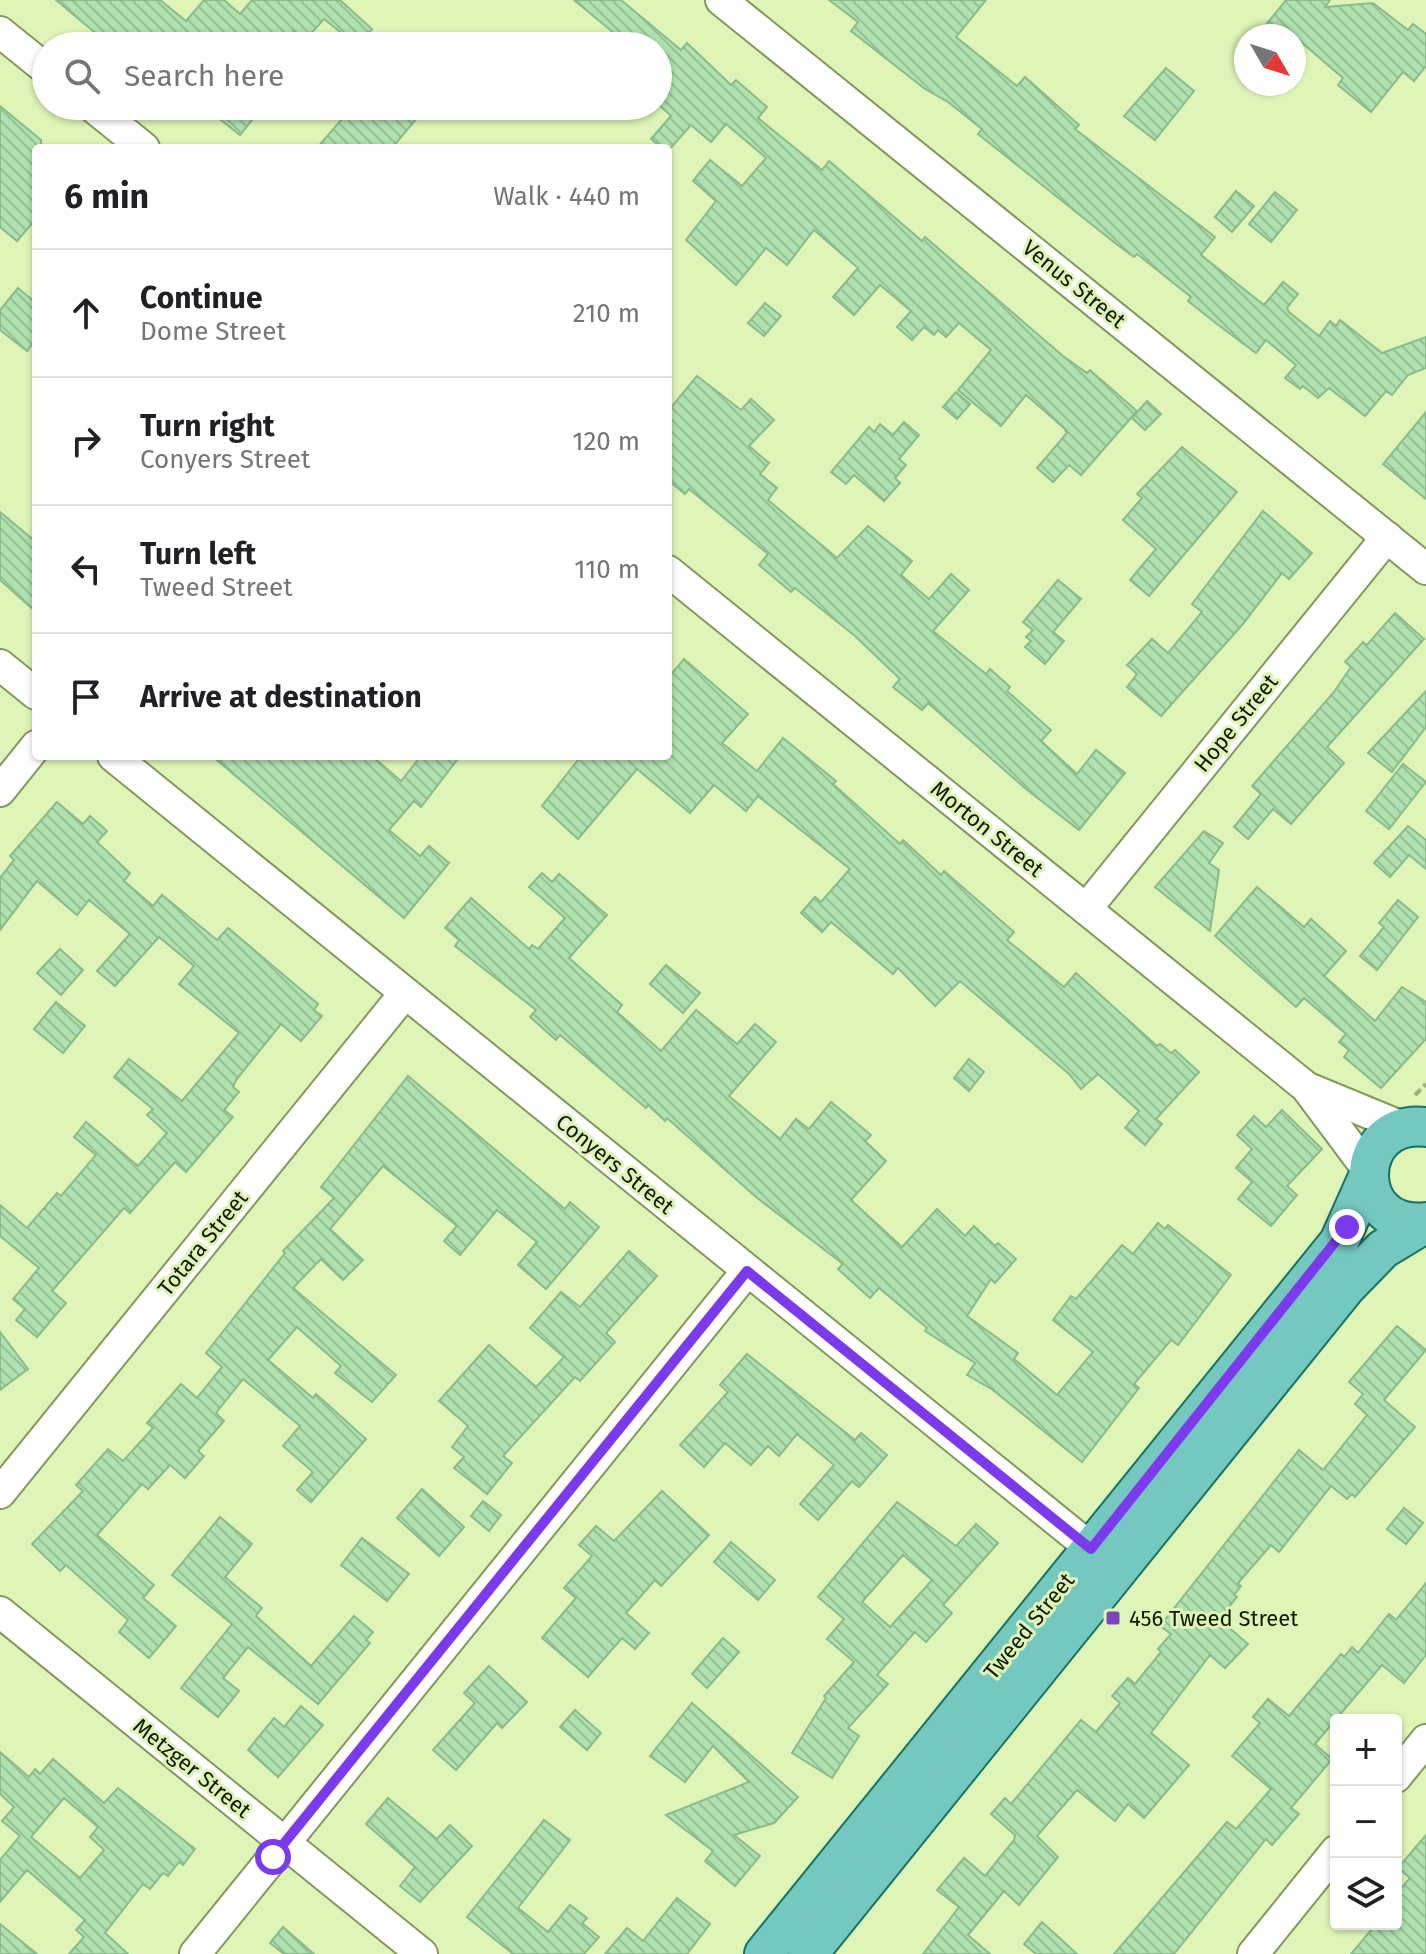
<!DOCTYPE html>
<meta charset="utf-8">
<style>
body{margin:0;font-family:"Fira Sans",sans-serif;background:#f2f2f2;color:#202124}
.controls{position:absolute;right:24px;bottom:24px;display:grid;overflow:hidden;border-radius:8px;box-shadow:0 2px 6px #0004}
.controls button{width:72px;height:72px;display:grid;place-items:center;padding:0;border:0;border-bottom:2px solid #e0e0e0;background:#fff;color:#202124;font:40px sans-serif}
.compass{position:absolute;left:1234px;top:24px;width:72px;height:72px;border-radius:50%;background:#fff;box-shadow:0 2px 6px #0004;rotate:129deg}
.stop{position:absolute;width:24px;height:24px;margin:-18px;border:6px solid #7c3aed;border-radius:50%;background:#fff}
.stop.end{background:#7c3aed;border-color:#fff;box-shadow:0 2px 8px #0008}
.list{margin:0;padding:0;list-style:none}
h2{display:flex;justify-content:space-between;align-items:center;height:104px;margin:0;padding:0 32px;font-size:34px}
h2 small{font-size:26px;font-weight:400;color:#757577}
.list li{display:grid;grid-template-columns:52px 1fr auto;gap:24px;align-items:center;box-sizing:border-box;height:128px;padding:0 32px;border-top:2px solid #e0e0e0}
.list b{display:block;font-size:30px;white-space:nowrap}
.list p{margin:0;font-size:26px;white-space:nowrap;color:#757577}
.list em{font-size:26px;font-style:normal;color:#757577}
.icon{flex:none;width:44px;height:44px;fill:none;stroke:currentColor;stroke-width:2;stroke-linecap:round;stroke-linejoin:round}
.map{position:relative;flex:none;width:1426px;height:1954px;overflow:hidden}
.search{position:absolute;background:#fff;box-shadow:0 2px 6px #0004;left:32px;top:32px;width:640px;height:88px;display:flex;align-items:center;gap:20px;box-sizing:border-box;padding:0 28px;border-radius:44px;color:#757577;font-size:30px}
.panel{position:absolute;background:#fff;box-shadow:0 2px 6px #0004;left:32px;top:144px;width:640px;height:616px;border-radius:8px}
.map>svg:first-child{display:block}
.building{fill:url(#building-back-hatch);stroke:#8bbb8b;stroke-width:2;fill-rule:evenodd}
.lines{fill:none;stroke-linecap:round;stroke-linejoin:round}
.minor-casing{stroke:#83985d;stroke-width:34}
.major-casing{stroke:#177363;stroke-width:42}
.path{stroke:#9daf7e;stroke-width:4;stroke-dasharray:8 4;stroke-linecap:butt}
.minor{stroke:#fff;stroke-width:30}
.major{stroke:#75c8c0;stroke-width:38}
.route{stroke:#7c3aed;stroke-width:10}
.poi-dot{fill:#8043b9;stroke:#def5b7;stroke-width:3}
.labels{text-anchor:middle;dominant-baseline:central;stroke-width:6;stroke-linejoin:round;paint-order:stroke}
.street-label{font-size:22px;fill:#121903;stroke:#def5b7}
.poi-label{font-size:22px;fill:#121903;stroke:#def5b7;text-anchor:start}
</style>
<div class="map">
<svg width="1426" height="1954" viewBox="0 0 1426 1954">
<defs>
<pattern id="building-back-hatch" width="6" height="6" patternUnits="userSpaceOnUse" patternTransform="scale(2)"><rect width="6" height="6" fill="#b0e2b0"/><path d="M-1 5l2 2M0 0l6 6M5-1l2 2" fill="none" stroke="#96c196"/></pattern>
</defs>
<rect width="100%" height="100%" fill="#def5b7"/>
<g class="building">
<path d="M56 0H160L186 21 204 0H224L240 14 252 0H340L372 29 358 46 324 19 305 40 294 31 281 46H111Z"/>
<path d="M574 0H621L681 50 687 43 731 85 736 80 767 107 758 118 822 170 829 161 922 241 925 237 1063 356 1087 373 1090 370 1137 411 1081 475 1069 465 1053 482 1037 468 1067 433 1064 428 1026 395 1001 426 958 390 991 350 959 323 946 337 938 330 934 335 924 327 912 340 897 327 911 311 880 285 854 315 833 297 858 268 814 230 787 265 766 248 736 285 686 240 716 201 693 181 710 160 742 186 766 158 726 124 711 142 691 125 668 151V148H662L651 139 671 116 658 104V46H613L620 38Z"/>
<path d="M829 0H986L956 37 1017 86 1025 77 1079 125 1075 129 1215 237 1201 255 1264 305 1283 282 1298 294 1287 308 1289 312 1319 336 1330 321 1336 326 1340 320 1382 353 1426 337V368L1408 375 1392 395 1386 391 1365 416 1329 388 1318 398 1303 386 1300 389 1285 378 1296 365 1266 340 1256 353 1217 324 1188 301 1191 297 1137 254 1134 257 1115 243 978 134 982 129 948 102 925 89 851 31 858 22Z"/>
<path d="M1286 0H1330L1325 7 1373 3 1408 30 1413 24 1426 34V66L1414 81 1403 72 1371 112 1338 85 1343 78 1294 36H1257Z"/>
<path d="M1166 68 1194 91 1155 140 1124 116Z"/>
<path d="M0 106 41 140V147L36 148V219L17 241 0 227Z"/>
<path d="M203 106H263L240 135Z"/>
<path d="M353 106H365L381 120 384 116 388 119 399 106H403L417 118 392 148H317Z"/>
<path d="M1236 191 1254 206 1232 232 1215 217Z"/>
<path d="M1275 192 1297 210 1271 242 1249 224Z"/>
<path d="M18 288 36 303V339L27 351 0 330V310Z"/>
<path d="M765 303 781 316 764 336 748 323Z"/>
<path d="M697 376 741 410 751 399 774 420 749 446 769 463 760 474 777 488 768 500 837 558 868 526 912 561 901 575 929 599 951 574 969 590 933 631 986 674 990 669 1010 687 1007 691 1051 730 1041 741 1077 774 1096 750 1125 773 1079 830 1026 789 928 703 922 710 893 687 900 679 855 636 795 588 791 592 759 565 768 554 689 489 685 494 668 480V411Z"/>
<path d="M956 392 970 404 957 419 943 407Z"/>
<path d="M1147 401 1161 414 1145 430 1132 418Z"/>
<path d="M1426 412V499L1383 464Z"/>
<path d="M904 422 919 435 899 459 906 465 895 478 900 483 884 501 854 475 846 484 831 472 869 427 874 432 880 424 893 435Z"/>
<path d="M1182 447 1237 492 1149 596 1130 580 1156 549 1123 520 1142 498 1137 494Z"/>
<path d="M1263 511 1312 553 1289 579 1282 573 1242 625 1161 716 1127 687 1137 674 1127 665 1152 639 1168 653 1202 612 1192 604Z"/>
<path d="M0 512 36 542V612L0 580Z"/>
<path d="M1058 580 1081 599 1053 632 1064 641 1045 664 1025 647 1031 641 1026 637 1033 630 1023 622Z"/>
<path d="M1395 613 1424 639 1327 747 1344 763 1291 824 1273 809 1248 839 1234 827 1261 794 1252 786 1334 692 1351 667 1345 662 1363 642 1367 645Z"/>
<path d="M684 659 748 714 722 743 757 771 783 738 836 781 833 784 900 844 903 840 941 875 944 871 1014 932 1007 940 1064 987 1076 973 1157 1046 1160 1044 1171 1053 1175 1050 1199 1072 1156 1119 1162 1124 1145 1145 1125 1128 1139 1111 1098 1074 1081 1089 1069 1074 960 981 935 1006 898 968 893 974 831 922 822 932 801 913 815 897 821 902 850 869 758 796 746 811 714 785 690 813 637 769 578 839 542 806 581 756H668V678Z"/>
<path d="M1426 691V727L1392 772 1368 753Z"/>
<path d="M212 756H372L401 781 421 756H460L421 807 414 801 389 830 420 856 429 846 449 863 404 918Z"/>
<path d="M1403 764 1426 782 1389 829 1366 811Z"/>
<path d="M57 802 83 824 90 816 107 831 97 842 130 873 124 881 153 906 162 895 217 940 228 928 318 1004 314 1010 322 1016 301 1041 281 1024 236 1080 233 1087 239 1092 224 1110 233 1117 186 1172 175 1162 130 1213 124 1208 52 1291 66 1303 37 1337 16 1320 25 1309 13 1299 39 1268 0 1236V1205L27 1228 57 1193 61 1196 96 1155 74 1137 86 1122 138 1166 167 1133 147 1115 153 1109 114 1077 129 1059 182 1101 239 1033 179 984 194 966 159 937 115 986 97 971 130 934 89 900 77 915 37 881 0 930V878L14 860 10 856Z"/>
<path d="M1408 826 1426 840V869L1409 855 1390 877 1374 863Z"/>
<path d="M1204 831 1223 843 1209 863 1219 870 1210 931 1155 887Z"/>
<path d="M542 873 552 882 559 874 607 915 569 958 622 1005 617 1012 661 1051 696 1010 737 1044 755 1024 776 1042 729 1096 780 1139 796 1119 809 1129 831 1102 871 1135 865 1141 886 1161 851 1200 902 1247 937 1209 965 1236 974 1226 995 1246 998 1243 1016 1259 995 1283 991 1279 967 1316 1018 1353 1014 1359 1057 1395 1093 1352 1053 1320 1071 1296 1076 1299 1122 1245 1133 1254 1158 1223 1165 1229 1168 1225 1231 1275 1178 1345 1171 1340 1134 1384 1139 1388 1082 1462 993 1390 967 1375 975 1363 925 1331 927 1328 879 1288 870 1298 838 1269 843 1264 756 1197 667 1118 665 1121 648 1105 646 1108 560 1035 556 1040 530 1017 536 1010 455 946 459 940 445 928 471 898 529 949 532 945 538 949 565 918 529 887Z"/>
<path d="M1257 887 1304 927 1311 919 1346 951 1324 976 1375 1021 1402 987 1426 1002V1039L1381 1088 1344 1057 1349 1050 1339 1042 1346 1034 1304 998 1296 1007 1215 936Z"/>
<path d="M1398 900 1418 917 1377 970 1360 956 1384 927 1379 923Z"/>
<path d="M60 949 83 970 61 995 37 973Z"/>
<path d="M666 965 700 993 683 1013 650 984Z"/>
<path d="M56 1002 85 1026 63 1053 34 1029Z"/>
<path d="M969 1059 984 1072 969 1091 954 1078Z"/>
<path d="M408 1076 565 1209 570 1202 599 1227 546 1289 518 1265 537 1242 497 1210 460 1255 444 1241 457 1226 383 1166 330 1229 363 1260 343 1280 321 1259 293 1288 396 1375 372 1402 335 1373 341 1366 297 1327 268 1360 313 1398 316 1394 366 1439 311 1502 297 1490 313 1472 283 1446 300 1426 243 1379 216 1413 224 1421 198 1451 204 1456 185 1478 170 1465 148 1489 142 1484 97 1535 154 1585 143 1598 176 1626 149 1658 119 1632 128 1620 66 1565 60 1571 32 1544 83 1491 76 1485 108 1449 123 1461 153 1428 147 1423 181 1384 197 1398 222 1367 206 1353 285 1253 283 1251 334 1198 321 1187Z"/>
<path d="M1282 1110 1322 1149 1287 1186 1297 1195 1271 1226 1238 1199 1252 1182 1236 1168 1252 1149 1237 1135 1254 1116 1266 1127Z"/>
<path d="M629 1251 657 1276 606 1333 615 1342 580 1381 575 1377 503 1456 512 1463 487 1494 454 1468 464 1457 452 1447 468 1426 439 1401 489 1345 536 1387 564 1357 530 1328 561 1292 580 1307Z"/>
<path d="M1397 1326 1426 1350 1384 1400 1415 1427 1355 1497 1352 1494 1347 1499 1331 1486 1279 1552 1271 1545 1238 1583 1241 1586 1234 1595 1237 1597 1219 1619 1248 1644 1225 1668 1210 1655 1151 1733 1189 1765 1144 1818 1128 1804 1115 1821 1077 1790 1037 1836 1058 1857 1019 1905 1004 1891 968 1935 990 1954H923L959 1907 937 1890 964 1858 985 1876 1014 1840 1015 1835 991 1814 1005 1798 1011 1804 1081 1720 1096 1732 1120 1703 1112 1696 1128 1678 1135 1684 1161 1652 1158 1649 1171 1634 1160 1626 1299 1450 1323 1470 1367 1415 1355 1404 1363 1394 1349 1382Z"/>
<path d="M0 1332 28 1369 0 1390Z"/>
<path d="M747 1354 855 1440 861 1433 887 1455 859 1487 852 1481 818 1520 800 1504 834 1465 797 1434 779 1456 768 1446 751 1465 725 1443 704 1467 680 1445 728 1392 720 1385Z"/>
<path d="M422 1489 464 1527 439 1556 397 1518Z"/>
<path d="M662 1491 709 1535 661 1586 655 1580 626 1613 649 1633 635 1649 622 1638 588 1677 542 1638 576 1598 564 1588 592 1556 579 1545 596 1526 614 1541Z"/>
<path d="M483 1501 501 1515 489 1531 471 1516Z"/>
<path d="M897 1502 956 1546 976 1524 998 1543 943 1605 952 1613 926 1642 915 1632 877 1675 888 1684 848 1728 859 1736 832 1778 792 1753 826 1698 824 1696 854 1662 827 1639 844 1619 818 1597ZM903 1555 932 1580 890 1627 862 1602Z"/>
<path d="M1404 1508 1423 1523 1406 1544 1387 1529Z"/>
<path d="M220 1517 252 1544 225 1577 262 1608 256 1616 311 1666 354 1616 373 1632 366 1640 370 1643 318 1704 248 1647 223 1678 239 1691 218 1717 181 1688 232 1624 172 1575Z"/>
<path d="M362 1538 409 1574 387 1601 341 1565Z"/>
<path d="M731 1542 775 1580 758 1600 714 1562Z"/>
<path d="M1426 1583V1655L1404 1683 1382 1665 1315 1744 1332 1759 1291 1808 1299 1814 1272 1845 1266 1839 1174 1954H1114L1227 1822 1236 1829 1271 1789 1232 1756 1260 1723 1253 1717 1268 1699 1289 1716 1341 1654 1344 1657 1352 1647 1358 1653 1389 1614 1396 1620Z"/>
<path d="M723 1638 739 1652 707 1688 692 1674Z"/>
<path d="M489 1666 527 1702 502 1728 497 1723 456 1770 433 1750 475 1703 464 1693Z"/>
<path d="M692 1703 798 1797 774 1823 734 1835 760 1856 735 1886 705 1861 713 1851 666 1815 749 1782 713 1746 685 1782 650 1756Z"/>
<path d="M301 1706 323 1725 278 1777 248 1750 274 1718 284 1727Z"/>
<path d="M575 1710 601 1733 587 1750 560 1727Z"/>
<path d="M0 1752 29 1777 35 1769 40 1774 53 1759 104 1803 118 1788 195 1849 183 1865 179 1862 168 1876 163 1873 150 1889 143 1884 105 1933 128 1954H69L84 1937 76 1930 85 1920 27 1870 0 1902V1860L20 1836 2 1821 14 1807 0 1794ZM64 1798 98 1827 90 1837 104 1850 80 1878 31 1837Z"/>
<path d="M388 1798 437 1839 450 1825 472 1846 420 1902 400 1886 415 1867 366 1824Z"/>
<path d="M544 1820 570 1840 518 1908 548 1932 570 1905 587 1918 582 1923 599 1937 584 1954H513L467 1917Z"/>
<path d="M1426 1835V1954H1351L1376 1924H1396V1894L1410 1878 1398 1868Z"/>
<path d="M677 1898 710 1924 687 1954H605L627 1928 643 1941Z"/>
<path d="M1042 1922 1077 1954H1036L1024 1944Z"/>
<path d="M0 1924 37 1954H0Z"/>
<path d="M283 1927 314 1954H284L270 1943Z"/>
</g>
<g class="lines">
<g class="minor-casing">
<g id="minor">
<path d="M721 0 1426 569"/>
<path d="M0 32 46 69"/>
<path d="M92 106 144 148"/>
<path d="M668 571 1306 1087 1368 1170"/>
<path d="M0 665 36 694"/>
<path d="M113 756 1108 1562"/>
<path d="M0 791 36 746"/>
<path d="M1086 909 1387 537"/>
<path d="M1308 1088 1405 1128"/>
<path d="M0 1493 405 993"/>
<path d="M0 1612 422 1954"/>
<path d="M1396 1777 1426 1740"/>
<path d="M195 1954 747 1271"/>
<path d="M1253 1954 1336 1851"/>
</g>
</g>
<g class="major-casing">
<g id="major">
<path d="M1426 1127C1351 1118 1349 1231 1426 1222"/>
<path d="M764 1954 1339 1242 1368 1177"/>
<path d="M808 1954 1346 1287 1383 1249 1426 1223"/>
</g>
</g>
<path class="path" d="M1415 1095 1426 1084"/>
<use href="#minor" class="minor"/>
<use href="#major" class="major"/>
</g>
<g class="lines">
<path class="route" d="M273 1857 747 1271 1091 1549 1347 1227"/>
</g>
<rect class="poi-dot" x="1105" y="1610" width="16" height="16" rx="4"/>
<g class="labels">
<g class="street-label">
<text transform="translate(1074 284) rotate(39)">Venus Street</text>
<text transform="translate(1236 723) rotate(-51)">Hope Street</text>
<text transform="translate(987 829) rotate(39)">Morton Street</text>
<text transform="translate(615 1164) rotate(39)">Conyers Street</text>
<text transform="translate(203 1243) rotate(-51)">Totara Street</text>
<text transform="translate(1029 1626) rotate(-51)">Tweed Street</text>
<text transform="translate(192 1768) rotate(39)">Metzger Street</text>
</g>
<g class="poi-label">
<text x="1129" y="1618">456 Tweed Street</text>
</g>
</g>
</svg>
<div class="controls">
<button>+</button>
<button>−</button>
<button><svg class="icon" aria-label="layers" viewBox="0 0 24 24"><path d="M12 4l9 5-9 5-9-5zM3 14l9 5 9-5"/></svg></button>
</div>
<svg class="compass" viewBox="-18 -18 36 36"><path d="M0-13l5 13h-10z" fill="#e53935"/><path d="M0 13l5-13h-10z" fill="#757577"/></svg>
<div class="stop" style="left:273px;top:1857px"></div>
<div class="stop end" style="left:1347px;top:1227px"></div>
<div class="search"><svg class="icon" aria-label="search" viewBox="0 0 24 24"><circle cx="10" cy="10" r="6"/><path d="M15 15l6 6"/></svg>Search here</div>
<section class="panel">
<h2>6 min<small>Walk · 440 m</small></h2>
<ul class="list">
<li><svg class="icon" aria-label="ahead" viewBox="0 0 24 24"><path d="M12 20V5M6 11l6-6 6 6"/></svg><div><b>Continue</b><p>Dome Street</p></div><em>210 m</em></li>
<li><svg class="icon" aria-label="right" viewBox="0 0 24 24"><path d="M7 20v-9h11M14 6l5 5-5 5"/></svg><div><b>Turn right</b><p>Conyers Street</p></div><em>120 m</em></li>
<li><svg class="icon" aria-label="left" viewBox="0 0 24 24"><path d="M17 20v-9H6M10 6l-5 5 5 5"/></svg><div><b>Turn left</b><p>Tweed Street</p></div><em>110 m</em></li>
<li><svg class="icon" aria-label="arrive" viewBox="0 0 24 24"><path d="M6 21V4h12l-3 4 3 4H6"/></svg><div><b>Arrive at destination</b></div></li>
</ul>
</section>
</div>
